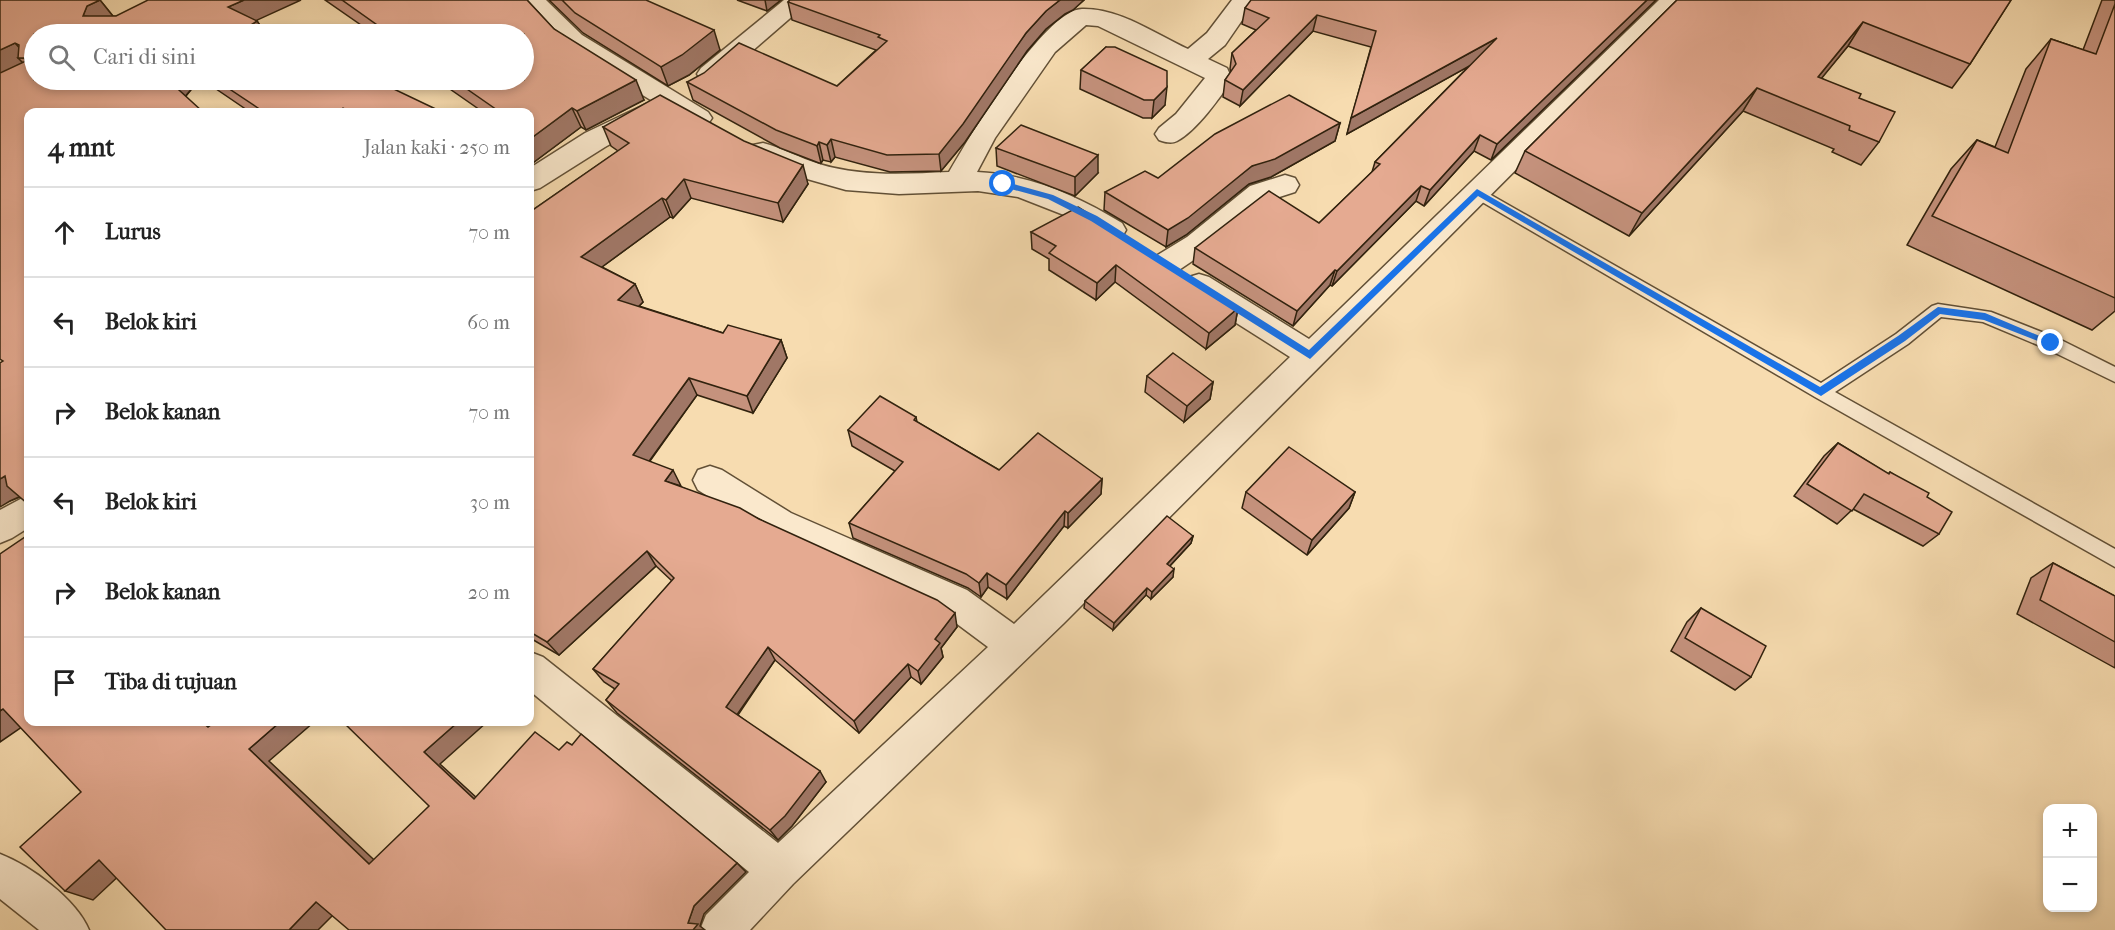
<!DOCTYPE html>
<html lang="id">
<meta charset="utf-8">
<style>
body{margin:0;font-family:"IM FELL French Canon",serif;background:#f6f6f6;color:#222}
.controls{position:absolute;right:18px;bottom:18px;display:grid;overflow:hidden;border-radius:12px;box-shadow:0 3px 9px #0003}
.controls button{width:54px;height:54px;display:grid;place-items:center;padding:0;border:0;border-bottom:2px solid #e0e0e0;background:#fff;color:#222;font:30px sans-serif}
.stop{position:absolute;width:18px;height:18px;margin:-14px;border:4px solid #1a73e8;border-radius:50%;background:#fff}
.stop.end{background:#1a73e8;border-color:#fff;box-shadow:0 2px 6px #0008}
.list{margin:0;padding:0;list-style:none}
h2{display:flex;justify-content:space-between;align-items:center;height:78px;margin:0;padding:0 24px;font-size:26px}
h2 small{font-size:20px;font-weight:400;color:#767676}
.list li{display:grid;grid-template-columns:39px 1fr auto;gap:18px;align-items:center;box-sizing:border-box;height:90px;padding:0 24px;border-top:2px solid #e0e0e0}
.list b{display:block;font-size:22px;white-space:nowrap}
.list em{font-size:20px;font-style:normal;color:#767676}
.icon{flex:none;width:33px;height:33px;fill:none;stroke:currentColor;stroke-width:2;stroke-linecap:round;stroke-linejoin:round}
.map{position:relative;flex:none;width:2115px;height:930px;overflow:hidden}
.search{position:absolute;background:#fff;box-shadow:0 3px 9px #0003;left:24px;top:24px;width:510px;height:66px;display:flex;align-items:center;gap:15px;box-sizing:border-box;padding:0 21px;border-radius:33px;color:#767676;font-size:22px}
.panel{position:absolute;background:#fff;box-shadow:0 3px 9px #0003;left:24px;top:108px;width:510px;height:618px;border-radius:12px}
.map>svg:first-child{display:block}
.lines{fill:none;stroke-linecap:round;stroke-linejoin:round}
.lane-casing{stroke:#625036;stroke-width:3}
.street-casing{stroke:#625036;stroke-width:3}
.lane{fill:#fae8cc;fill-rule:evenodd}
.street{fill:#fae8cc;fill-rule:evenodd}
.wall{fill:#c5927d;stroke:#31220e;stroke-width:1.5}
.shaded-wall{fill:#a07766;stroke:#31220e;stroke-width:1.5}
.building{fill:#e5aa91;stroke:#31220e;stroke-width:1.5}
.route{fill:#1a73e8}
</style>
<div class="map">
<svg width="2115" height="930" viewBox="0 0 2115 930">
<rect width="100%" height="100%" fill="#f7dcb0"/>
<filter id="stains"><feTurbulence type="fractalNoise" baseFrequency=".00333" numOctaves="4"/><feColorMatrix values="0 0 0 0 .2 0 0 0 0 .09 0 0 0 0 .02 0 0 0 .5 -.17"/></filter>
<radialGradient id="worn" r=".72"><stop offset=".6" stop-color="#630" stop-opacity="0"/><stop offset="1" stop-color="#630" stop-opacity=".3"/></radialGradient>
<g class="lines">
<g class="lane-casing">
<path id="lane" d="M1477 187 1821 383 1896 334 1932 306 1938 304 1991 312 2057 338 2115 367V382L2045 348 1983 322 1941 317 1908 344 1835 392 2115 549V567L1815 397 1472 196 1469 192 1472 188Z"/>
</g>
<g class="street-casing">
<g id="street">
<path d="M520 0H546L582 35 708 112 712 118 708 124 699 127 690 124 564 47Z"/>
<path d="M784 0H811L719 80 710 82 701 80 697 74 701 68Z"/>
<path d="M1232 0H1256L1225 45 1208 59 1227 68 1232 79C1221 97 1196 131 1177 141 1171 144 1165 142 1159 140L1155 134 1159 128 1176 114 1205 78 1098 26 1086 25 1055 52 995 138 977 172C1029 174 1078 196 1122 223L1126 230 1122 237 1112 240 1102 237 1064 215 1018 197 978 191 899 194 846 190 786 173 753 159 749 152 753 145 763 143C782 148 800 158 819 164 862 177 905 174 949 172 968 139 1044 10 1082 9 1120 8 1155 34 1188 49L1207 33Z"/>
<path d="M1659 0H1685L1064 623 793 884 750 930H700L706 915 749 872 530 691V652L543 657 778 843 988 647 941 612 767 533 698 490 693 480 698 470 710 466 722 470 791 513 967 590 1014 624 1290 357 1189 293 1184 285 1189 277 1199 274 1209 277 1309 339Z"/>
<path d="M646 104 655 107 659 113 655 119 605 147 540 188 530 191V168L585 133Z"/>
<path d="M1285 175 1295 178 1299 185 1295 192 1270 200 1207 251 1176 272 1166 275 1156 272 1151 264 1156 256 1187 237 1250 186Z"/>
<path d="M28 495V528L12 538 0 543V510Z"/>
<path d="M0 854C31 866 76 899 89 930H39L0 899Z"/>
</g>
</g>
<use href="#lane" class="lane"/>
<use href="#street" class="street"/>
</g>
<g class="wall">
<path d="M0 0H100L113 16 256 21H257L266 34H34V80H199L186 96 20 497 10 501 3 361Z"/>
<path d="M325 0H527L554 29 644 100 586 130 581 127 530 165V112H483L437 80H524V34H374Z"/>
<path d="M549 0H646L720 50 689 75 668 86 583 33Z"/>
<path d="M737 0H781L767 11Z"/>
<path d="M790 0H1084L1073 10 1065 14 1046 29 1027 51 965 142 941 171 890 172 835 157 831 162 823 160 821 163H819L780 148 693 100 687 82 837 86 876 50 792 20 788 2Z"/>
<path d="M1656 0 1491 160 1474 151 1424 206 1416 201 1332 286 1330 285 1293 326 1193 264 1195 248 1319 223 1372 172 1375 162 1469 66 1347 134 1371 47 1313 31 1240 106 1223 97 1225 80 1231 72 1230 69 1232 53 1256 30 1242 24 1245 8Z"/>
<path d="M1677 0H2011L1970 64 1952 88 1848 46 1821 78 1859 98 1879 142 1861 165 1832 152 1834 149 1743 111 1629 236 1515 173 1525 151Z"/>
<path d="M2102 0H2115V311L2092 330 1907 245 1951 169 1977 140 1995 147 2026 69 2051 39 2083 50Z"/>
<path d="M1106 47 1165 105 1152 118H1143L1080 89 1081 70Z"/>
<path d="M203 80H302L311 85 442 112H250Z"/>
<path d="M1340 123 1335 141 1271 177 1249 184 1186 235 1166 247 1104 210 1105 192 1158 178Z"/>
<path d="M603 127 808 184 783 222 691 198 673 218 670 217 602 267 635 284 643 302 639 306 723 333 781 340 787 358 753 413 697 395 650 461 681 487 759 519 957 627 941 648 943 657 921 684 911 677 859 733 775 660 738 715 826 782 792 826 778 840 617 713 606 700 615 689 604 682 593 669 672 581 656 566 559 655 530 638V212L618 151 611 146Z"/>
<path d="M996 148 1098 173 1075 196 997 166Z"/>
<path d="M1031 232 1238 308 1235 325 1206 349 1115 282 1096 300 1049 270V259L1032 249Z"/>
<path d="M1147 376 1213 382 1210 399 1184 422 1145 392Z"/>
<path d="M916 417 917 422 999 470 1102 479 1101 494 1068 528 1064 526 1007 599 988 587 981 597 968 588 853 538 849 523 895 471 852 446 848 430Z"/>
<path d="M1838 443 1888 474 1890 472 1927 497 1939 534 1923 546 1853 509 1837 524 1794 496 1824 456Z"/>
<path d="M1246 492H1355L1349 508 1307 555 1242 508Z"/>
<path d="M1193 536 1191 543 1170 566 1173 577 1151 599 1146 595 1113 630 1084 608 1085 601Z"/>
<path d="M2053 563 2115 596V668L2017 614 2031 578Z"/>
<path d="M1701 608 1751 677 1735 690 1671 651 1687 622Z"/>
</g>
<g class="shaded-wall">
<path d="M100 0 116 20 83 16 87 6Z"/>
<path d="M244 0H301L242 27 228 7Z"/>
<path d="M765 0H781L767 11Z"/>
<path d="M1060 0H1084L1073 10 1065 14 1046 29 1027 51 965 142 941 171 939 154 1026 33 1046 11Z"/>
<path d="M1647 0H1656L1491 160 1497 144Z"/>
<path d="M1317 15 1313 31 1240 106 1243 90Z"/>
<path d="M257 21 266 34H237Z"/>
<path d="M1863 22 1848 46 1803 101 1818 77Z"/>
<path d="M714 30 720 50 689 75 668 86 661 67Z"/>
<path d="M1497 38 1491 54 1347 134 1351 118Z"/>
<path d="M15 43 33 63 24 58H18L26 66 0 77V50Z"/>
<path d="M168 80H199L183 99Z"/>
<path d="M636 80 644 100 586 130 577 111Z"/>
<path d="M1167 87 1165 105 1152 118 1154 100Z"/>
<path d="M1757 88 1743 111 1629 236 1642 213Z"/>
<path d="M343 108 346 112H337Z"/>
<path d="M572 108 581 127 530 165V139Z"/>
<path d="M1340 123 1335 141 1271 177 1249 184 1186 235 1166 247 1168 230 1252 166Z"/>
<path d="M1480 135 1474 151 1424 206 1430 190Z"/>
<path d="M831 139 835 157 831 162 827 145Z"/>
<path d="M819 142 823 160 821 163 817 146Z"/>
<path d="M1098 155V173L1075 196V177Z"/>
<path d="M803 165 808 184 783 222 778 203Z"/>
<path d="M684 179 691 198 673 218 666 200Z"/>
<path d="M1421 186 1416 201 1332 286 1337 271Z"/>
<path d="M662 198 670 217 591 275 581 257Z"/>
<path d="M1116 265 1115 282 1096 300 1097 283Z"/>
<path d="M1335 270 1330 285 1293 326 1297 311Z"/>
<path d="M635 284 643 302 627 318 618 300Z"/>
<path d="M1238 308 1235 325 1206 349 1209 333Z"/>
<path d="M781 340 787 358 753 413 747 396Z"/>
<path d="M689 378 697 395 642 471 633 455Z"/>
<path d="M1213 382 1210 399 1184 422 1187 406Z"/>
<path d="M673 470 681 486 665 481Z"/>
<path d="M5 476 28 493 10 501 0 507V479Z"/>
<path d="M1102 479 1101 494 1068 528V513Z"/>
<path d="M1355 492 1349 508 1307 555 1312 540Z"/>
<path d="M1065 511 1064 526 1007 599 1006 585Z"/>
<path d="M1193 536 1191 543 1165 571 1167 564Z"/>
<path d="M647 551 656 566 559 655 547 642Z"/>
<path d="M1174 569 1173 577 1151 599 1152 592Z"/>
<path d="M987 573 988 587 981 597 979 583Z"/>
<path d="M1147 588 1146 595 1113 630 1114 623Z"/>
<path d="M955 613 957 627 941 648 943 657 921 684 918 671 935 639Z"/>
<path d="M768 647 775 660 734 719 726 707Z"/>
<path d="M908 664 911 677 859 733 854 721Z"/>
<path d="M3 709 29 722 0 742V711Z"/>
<path d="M202 722H210L230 740 208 727Z"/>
<path d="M280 722H314L269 761 388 873 369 864 249 749Z"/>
<path d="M458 722H487L440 764 490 810 474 799 424 752Z"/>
<path d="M820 771 826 782 792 826 778 840 770 830Z"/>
<path d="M99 860 125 870 93 900 65 891Z"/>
<path d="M737 863 746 872 704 914 700 926 705 930H693L688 923 694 906Z"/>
<path d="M316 902 337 911 318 930H289Z"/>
</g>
<g class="building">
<path d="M0 0H100L87 6 83 16H116L148 0H244L228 7 257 21 237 34H34V80H168L203 112H28V504L7 486 5 476 0 479V363L3 361 0 359V73L26 61 24 58H18L19 45 15 43 0 50Z"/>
<path d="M342 0H527L554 29 636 80 577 111 572 108 530 139V112H496L497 110 454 80H524V34H390Z"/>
<path d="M562 0H646L714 30 682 55 661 67 575 13Z"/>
<path d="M790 0H1060L1046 11 1026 33 963 124 939 154 887 155 831 139 827 145 819 142 817 146 815 145 776 130 687 82 704 73 739 43 837 86 887 41 878 37 880 35 788 2Z"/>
<path d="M1251 0H1647L1497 144 1480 135 1430 190 1421 186 1337 271 1335 270 1297 311 1195 248 1269 191 1319 223 1380 164 1375 162 1497 38 1351 118 1376 31 1317 15 1243 90 1225 80 1236 64 1232 53 1269 18 1245 8Z"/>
<path d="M1677 0H2011L1970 64 1863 22 1818 77 1861 94 1859 98 1895 112 1879 142 1849 130 1850 126 1757 88 1642 213 1525 151Z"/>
<path d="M2115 4V298L1932 216 1977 140 2008 153 2051 39 2096 54Z"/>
<path d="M1106 47H1115L1167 71V87L1154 100H1144L1081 70Z"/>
<path d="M216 80H302L311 85 319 80H375L442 112H351L343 108 337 112H264Z"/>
<path d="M660 95 744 141 803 165 778 203 684 179 666 200 662 198 581 257 635 284 618 300 723 333 728 325 781 340 747 396 689 378 633 455 673 470 665 481 740 508 759 519 937 600 955 613 935 639 940 643 918 671 908 664 854 721 768 647 726 707 820 771 785 816 770 830 606 700 619 684 593 669 674 578 647 551 547 642 530 632V212L629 143 603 127Z"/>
<path d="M1289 95 1340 123 1275 159 1252 166 1188 218 1168 230 1105 192 1145 171 1158 178 1215 134Z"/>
<path d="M1021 125 1098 155 1075 177 996 148Z"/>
<path d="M1078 207 1238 308 1209 333 1116 265 1097 283 1049 253 1056 246 1031 232Z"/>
<path d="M1173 353 1213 382 1187 406 1147 376Z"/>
<path d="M880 396 916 417 914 420 999 470 1038 433 1102 479 1068 513 1065 511 1006 585 987 573 979 583 966 574 849 523 903 462 848 430Z"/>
<path d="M1838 443 1889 474 1890 472 1929 493 1927 497 1952 512 1939 534 1864 494 1852 511 1807 484Z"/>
<path d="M1289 447 1355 492 1312 540 1246 492Z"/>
<path d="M1167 516 1193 536 1167 564 1174 569 1152 592 1147 588 1114 623 1085 601Z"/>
<path d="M28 535V722H202L208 727 215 722H280L249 749 369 864 429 806 343 722H458L424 752 474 799 535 732 559 750 567 742 572 745 581 734 737 863 694 906 688 923 698 924 693 930H349L316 902 289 930H166L99 860 65 891 20 847 81 792 3 709 0 711V554Z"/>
<path d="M2053 563 2115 596V642L2040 600Z"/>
<path d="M1701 608 1766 646 1751 677 1685 638Z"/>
</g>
<path class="route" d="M1003 181 1053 195 1097 216 1309 350 1477 189 1820 387 1898 336 1938 307 1985 313 2056 343 2051 346 1984 320 1940 314 1905 341 1821 396 1478 196 1310 359 1091 221 1048 199 1000 186V182Z"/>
<rect width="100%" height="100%" filter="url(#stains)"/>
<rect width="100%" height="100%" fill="url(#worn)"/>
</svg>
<div class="controls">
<button>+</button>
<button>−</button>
</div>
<div class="stop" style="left:1003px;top:184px"></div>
<div class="stop end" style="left:2051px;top:343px"></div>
<div class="search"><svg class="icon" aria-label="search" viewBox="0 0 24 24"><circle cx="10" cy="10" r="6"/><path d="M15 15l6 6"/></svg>Cari di sini</div>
<section class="panel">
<h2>4 mnt<small>Jalan kaki · 250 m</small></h2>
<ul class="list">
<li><svg class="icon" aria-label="ahead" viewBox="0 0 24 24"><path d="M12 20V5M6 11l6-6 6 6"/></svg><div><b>Lurus</b></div><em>70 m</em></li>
<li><svg class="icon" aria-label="left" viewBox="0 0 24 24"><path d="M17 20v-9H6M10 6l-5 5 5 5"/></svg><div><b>Belok kiri</b></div><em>60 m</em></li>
<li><svg class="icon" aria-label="right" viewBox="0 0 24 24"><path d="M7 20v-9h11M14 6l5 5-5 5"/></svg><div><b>Belok kanan</b></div><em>70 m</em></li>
<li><svg class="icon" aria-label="left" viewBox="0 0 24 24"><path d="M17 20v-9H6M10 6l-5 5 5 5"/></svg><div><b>Belok kiri</b></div><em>30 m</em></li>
<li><svg class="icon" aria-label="right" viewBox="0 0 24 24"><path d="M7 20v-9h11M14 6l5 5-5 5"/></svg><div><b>Belok kanan</b></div><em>20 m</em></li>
<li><svg class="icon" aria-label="arrive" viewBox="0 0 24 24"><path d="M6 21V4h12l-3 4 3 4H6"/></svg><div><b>Tiba di tujuan</b></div></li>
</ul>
</section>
</div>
